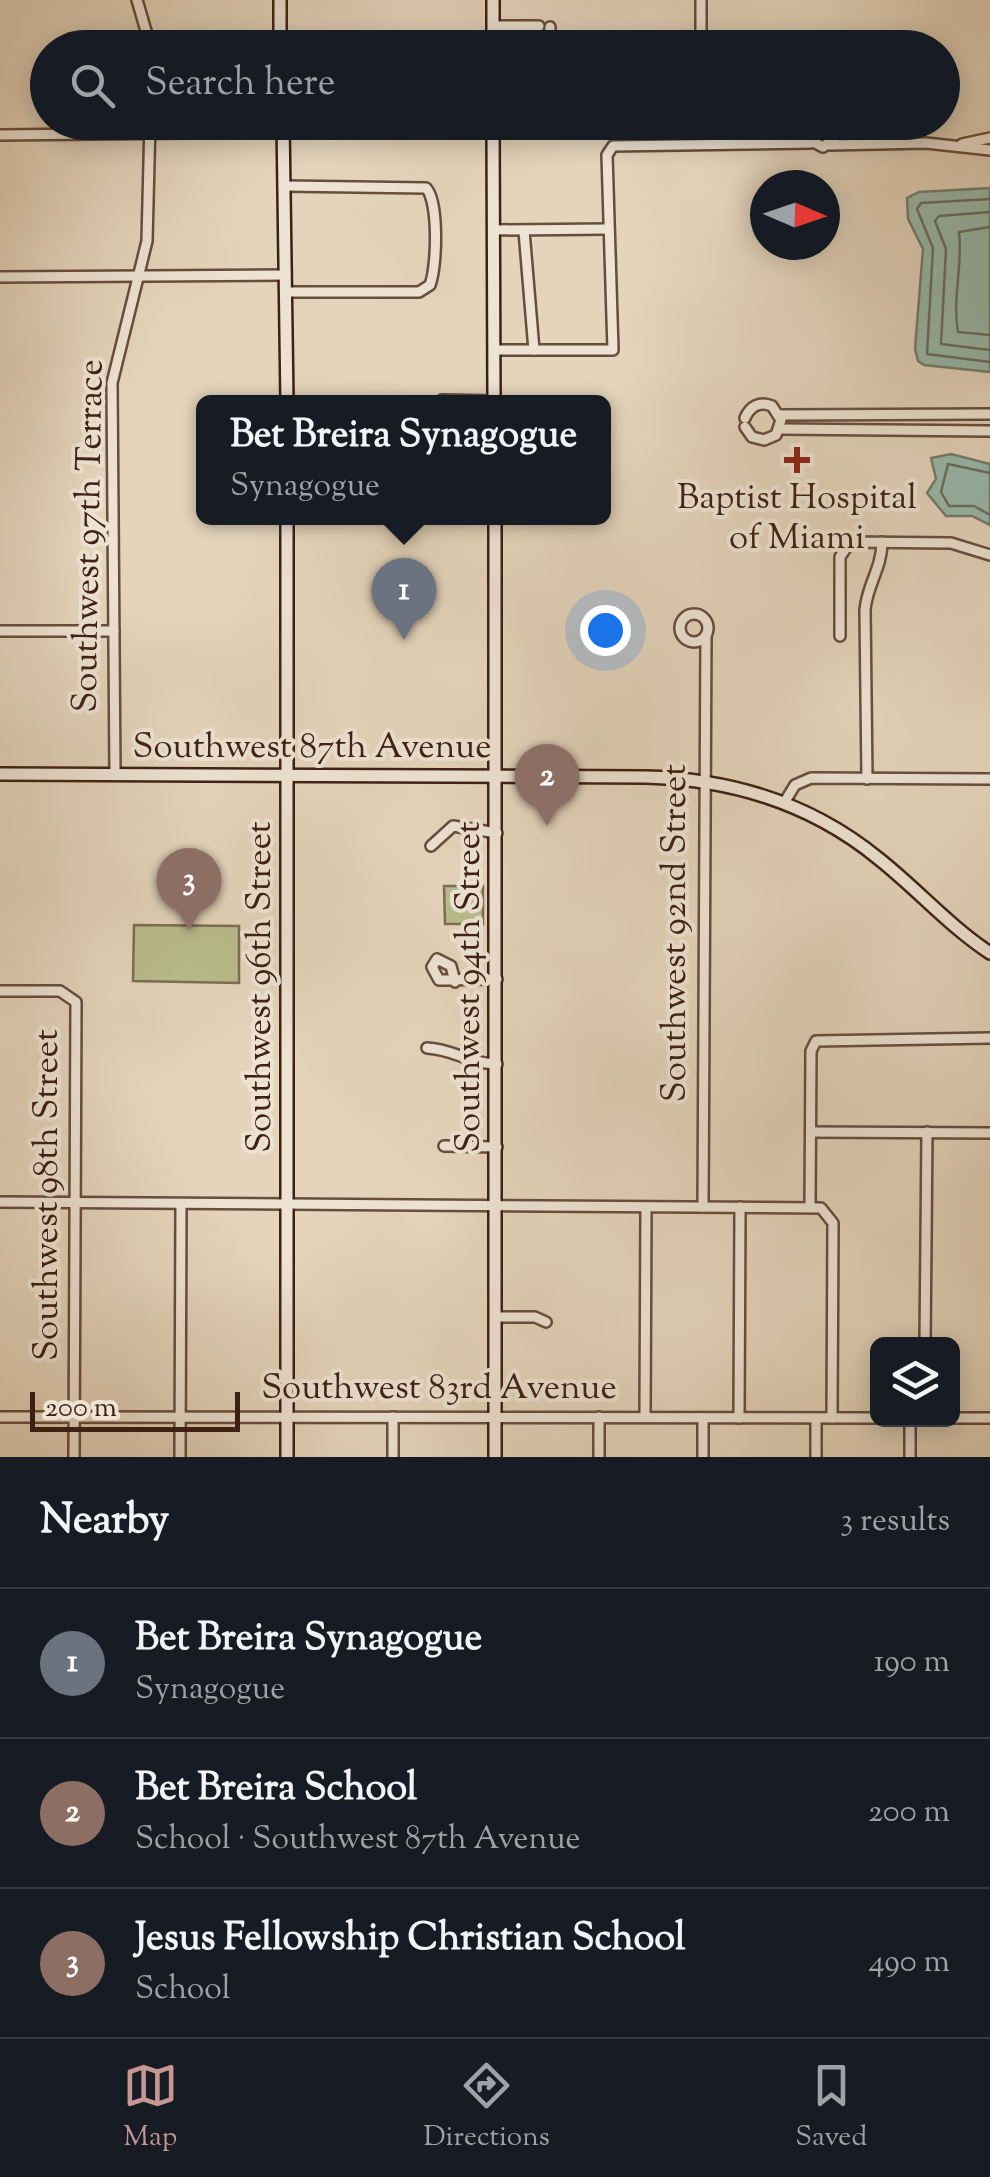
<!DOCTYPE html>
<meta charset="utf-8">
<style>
body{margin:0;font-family:"Sorts Mill Goudy",serif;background:#20242c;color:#f1f3f6}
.controls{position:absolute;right:30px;bottom:30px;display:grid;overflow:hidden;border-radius:15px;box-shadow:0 5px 25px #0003}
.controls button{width:90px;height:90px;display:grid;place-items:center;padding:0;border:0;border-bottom:2px solid #363941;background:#171b24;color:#f1f3f6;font:50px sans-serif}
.compass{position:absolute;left:750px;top:170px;width:90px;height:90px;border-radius:50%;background:#171b24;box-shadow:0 5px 25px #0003;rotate:92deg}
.scale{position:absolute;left:30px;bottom:25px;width:210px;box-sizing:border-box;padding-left:10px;border:5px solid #3f2013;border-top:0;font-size:28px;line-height:35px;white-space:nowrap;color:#3f2013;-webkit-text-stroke:8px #ede3d3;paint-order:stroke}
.you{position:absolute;left:605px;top:630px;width:35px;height:35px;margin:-25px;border:8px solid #fff;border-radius:50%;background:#1a73e8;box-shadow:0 0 0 15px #1a73e833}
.badge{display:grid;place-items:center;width:65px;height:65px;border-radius:50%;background:#c59692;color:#fff;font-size:32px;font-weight:700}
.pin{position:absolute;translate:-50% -82px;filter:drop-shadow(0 2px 5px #0008)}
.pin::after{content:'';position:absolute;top:52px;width:35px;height:30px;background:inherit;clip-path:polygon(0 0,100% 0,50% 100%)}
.popup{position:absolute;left:196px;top:395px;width:415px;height:130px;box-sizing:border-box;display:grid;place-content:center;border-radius:15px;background:#171b24;filter:drop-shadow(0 2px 8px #0005);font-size:32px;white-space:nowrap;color:#9ea1a6}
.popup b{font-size:38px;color:#f1f3f6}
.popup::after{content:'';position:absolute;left:50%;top:100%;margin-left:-20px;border:20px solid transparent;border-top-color:#171b24}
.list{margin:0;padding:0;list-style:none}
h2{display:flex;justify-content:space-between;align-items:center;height:130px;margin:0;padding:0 40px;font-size:42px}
h2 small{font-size:32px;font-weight:400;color:#9ea1a6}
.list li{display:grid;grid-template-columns:65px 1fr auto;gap:30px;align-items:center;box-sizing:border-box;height:150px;padding:0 40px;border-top:2px solid #363941}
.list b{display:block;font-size:38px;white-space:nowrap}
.list p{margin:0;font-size:32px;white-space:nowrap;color:#9ea1a6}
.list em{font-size:32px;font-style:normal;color:#9ea1a6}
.icon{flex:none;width:55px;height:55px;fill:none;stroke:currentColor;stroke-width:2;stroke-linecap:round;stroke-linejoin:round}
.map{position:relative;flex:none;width:990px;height:1457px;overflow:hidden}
.search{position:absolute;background:#171b24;box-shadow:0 5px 25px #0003;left:30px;right:30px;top:30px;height:110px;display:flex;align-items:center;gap:25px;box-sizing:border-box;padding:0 35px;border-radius:55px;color:#9ea1a6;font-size:38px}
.sheet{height:580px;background:#171b24}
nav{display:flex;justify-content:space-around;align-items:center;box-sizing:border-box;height:140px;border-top:2px solid #363941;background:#171b24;font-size:28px;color:#9ea1a6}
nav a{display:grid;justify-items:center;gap:5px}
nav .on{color:#c59692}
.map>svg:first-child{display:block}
.green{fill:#b8bc8d;stroke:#7c6e50;stroke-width:2.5}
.water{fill:#97b9ab;stroke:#747c6e;stroke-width:2.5}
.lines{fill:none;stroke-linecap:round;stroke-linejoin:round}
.shore{stroke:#6b6c5f;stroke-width:2.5}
.street-casing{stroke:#684d3d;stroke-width:14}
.secondary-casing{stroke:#3f2013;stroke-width:16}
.street{stroke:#ede3d3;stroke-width:9}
.secondary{stroke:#ede3d3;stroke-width:11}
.poi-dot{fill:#8f2418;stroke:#ede3d3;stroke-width:4}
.labels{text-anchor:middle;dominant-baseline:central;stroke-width:8;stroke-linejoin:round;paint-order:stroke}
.poi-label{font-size:35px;fill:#3f2013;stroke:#ede3d3}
.street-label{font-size:35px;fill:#3f2013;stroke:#ede3d3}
</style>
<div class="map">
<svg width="990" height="1457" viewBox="0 0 990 1457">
<rect width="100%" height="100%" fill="#e4d4bb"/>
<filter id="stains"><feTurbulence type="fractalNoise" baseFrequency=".002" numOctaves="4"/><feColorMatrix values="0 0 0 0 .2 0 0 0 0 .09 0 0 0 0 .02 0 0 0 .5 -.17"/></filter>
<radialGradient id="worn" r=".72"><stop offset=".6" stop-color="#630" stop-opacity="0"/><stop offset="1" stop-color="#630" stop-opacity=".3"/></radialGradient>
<g class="green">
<path d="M444 886H483V924H445Z"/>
<path d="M134 925 239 926V983L133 981Z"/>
</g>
<g class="water">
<path d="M990 188V372L924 365 918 361 915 349 923 249 908 219 907 198 919 192Z"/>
<path d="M951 454 990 464V525L972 516H946L927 493 936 479 931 458Z"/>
</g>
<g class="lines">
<g class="shore">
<path d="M990 199 921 203 917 209 933 248 927 354 990 362"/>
<path d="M990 212 939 216 935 221 946 249 941 344 990 350"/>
<path d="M990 227 959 232C963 265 952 299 958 332L990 335"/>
<path d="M990 473 948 464 941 492 949 506H974L990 515"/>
</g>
<g class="street-casing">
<g id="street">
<path d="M137 0 151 48"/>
<path d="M493 26H539"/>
<path d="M550 48V27"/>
<path d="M567 48 701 47V0"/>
<path d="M811 122 808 139 823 147 834 139 831 122"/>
<path d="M837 122 876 141"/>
<path d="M0 135 284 132"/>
<path d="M763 143 809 125"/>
<path d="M962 144 990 138"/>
<path d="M830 145 926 143 990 150"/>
<path d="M285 186 426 188C439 201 437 267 430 285L419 292H286"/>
<path d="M494 230 608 229"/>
<path d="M524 231 534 350"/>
<path d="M0 277 286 275"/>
<path d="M494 350H613L607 155 613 146 811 143"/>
<path d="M442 400 494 401"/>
<path d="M780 415 990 414"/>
<path d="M745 418C750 406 760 401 772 406L781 420 776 435 764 440 752 437 745 427"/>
<path d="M779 429 990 431"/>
<circle cx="694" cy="628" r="14"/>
<path d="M0 631H114"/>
<path d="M840 636V557L850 542 951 543 990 555"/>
<path d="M115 775 112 383 147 241 150 122"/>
<path d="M867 779 865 610C867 585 882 568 882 542"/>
<path d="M784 803 795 785 811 778 990 779"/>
<path d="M431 846 453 826 497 833"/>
<path d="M455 982 451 966 437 959 432 967 439 980 497 979"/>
<path d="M0 991H60L76 1002 74 1457"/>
<path d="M427 1048C453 1049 470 1064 497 1064"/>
<path d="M811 1132 990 1133"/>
<path d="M444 1146 497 1147"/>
<path d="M0 1202 821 1208 833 1223 832 1418"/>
<path d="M810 1206 811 1051 816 1041 990 1038"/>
<path d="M703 1207 706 635"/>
<path d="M496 1317H535L546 1322"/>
<path d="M925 1344 927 1132"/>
<path d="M0 1417 878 1418"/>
<path d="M645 1417 646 1207"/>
<path d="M739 1418 740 1207"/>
<path d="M952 1418H990"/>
<path d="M180 1457 181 1205"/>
<path d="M393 1457V1417"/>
<path d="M599 1457V1417"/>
<path d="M703 1457V1418"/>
<path d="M816 1457V1418"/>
<path d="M910 1457V1420"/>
</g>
</g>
<g class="secondary-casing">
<g id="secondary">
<path d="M280 0V48"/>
<path d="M493 0V48"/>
<path d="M283 122 287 402"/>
<path d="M493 122 494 402"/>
<path d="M287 518V1457"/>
<path d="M0 774 645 777C731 779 812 804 879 859 917 889 949 926 990 953"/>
<path d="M495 1457V518"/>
</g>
</g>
<use href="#street" class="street"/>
<use href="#secondary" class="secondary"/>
</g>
<path class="poi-dot" d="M792 445h10v10h10v10h-10v10h-10v-10h-10v-10h10z"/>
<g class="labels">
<g class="poi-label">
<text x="797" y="499">Baptist Hospital<tspan x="797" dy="40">of Miami</tspan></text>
</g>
<g class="street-label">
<text transform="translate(90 536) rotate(-89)">Southwest 97th Terrace</text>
<text x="312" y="748">Southwest 87th Avenue</text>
<text transform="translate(676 933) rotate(-90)">Southwest 92nd Street</text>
<text transform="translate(261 987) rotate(-90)">Southwest 96th Street</text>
<text transform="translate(470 987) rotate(-90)">Southwest 94th Street</text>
<text transform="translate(48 1195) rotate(-90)">Southwest 98th Street</text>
<text x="439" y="1389">Southwest 83rd Avenue</text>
</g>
</g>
<rect width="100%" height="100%" filter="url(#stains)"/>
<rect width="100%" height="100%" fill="url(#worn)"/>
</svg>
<div class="controls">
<button><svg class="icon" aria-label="layers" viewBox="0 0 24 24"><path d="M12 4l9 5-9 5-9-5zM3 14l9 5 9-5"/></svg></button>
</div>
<svg class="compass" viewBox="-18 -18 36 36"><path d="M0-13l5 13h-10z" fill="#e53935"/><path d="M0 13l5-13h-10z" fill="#9ea1a6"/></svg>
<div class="scale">200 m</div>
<div class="you"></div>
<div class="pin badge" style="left:404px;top:640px;background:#6b7280">1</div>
<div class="popup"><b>Bet Breira Synagogue</b>Synagogue</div>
<div class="pin badge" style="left:547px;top:826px;background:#8d6e63">2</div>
<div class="pin badge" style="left:189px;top:930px;background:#8d6e63">3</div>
<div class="search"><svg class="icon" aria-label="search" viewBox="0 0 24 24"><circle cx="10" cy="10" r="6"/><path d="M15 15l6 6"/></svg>Search here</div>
</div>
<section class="sheet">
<h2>Nearby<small>3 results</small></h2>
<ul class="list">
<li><span class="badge" style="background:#6b7280">1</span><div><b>Bet Breira Synagogue</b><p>Synagogue</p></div><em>190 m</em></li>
<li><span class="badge" style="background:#8d6e63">2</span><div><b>Bet Breira School</b><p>School · Southwest 87th Avenue</p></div><em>200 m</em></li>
<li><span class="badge" style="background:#8d6e63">3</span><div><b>Jesus Fellowship Christian School</b><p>School</p></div><em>490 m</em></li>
</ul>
</section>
<nav>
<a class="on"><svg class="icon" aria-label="map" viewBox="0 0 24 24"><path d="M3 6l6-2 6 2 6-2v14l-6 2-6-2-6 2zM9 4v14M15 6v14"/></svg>Map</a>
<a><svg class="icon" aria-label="directions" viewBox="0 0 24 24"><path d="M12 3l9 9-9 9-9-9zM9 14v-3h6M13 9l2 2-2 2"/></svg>Directions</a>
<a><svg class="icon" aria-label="saved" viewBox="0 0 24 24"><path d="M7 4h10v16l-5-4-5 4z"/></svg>Saved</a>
</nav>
